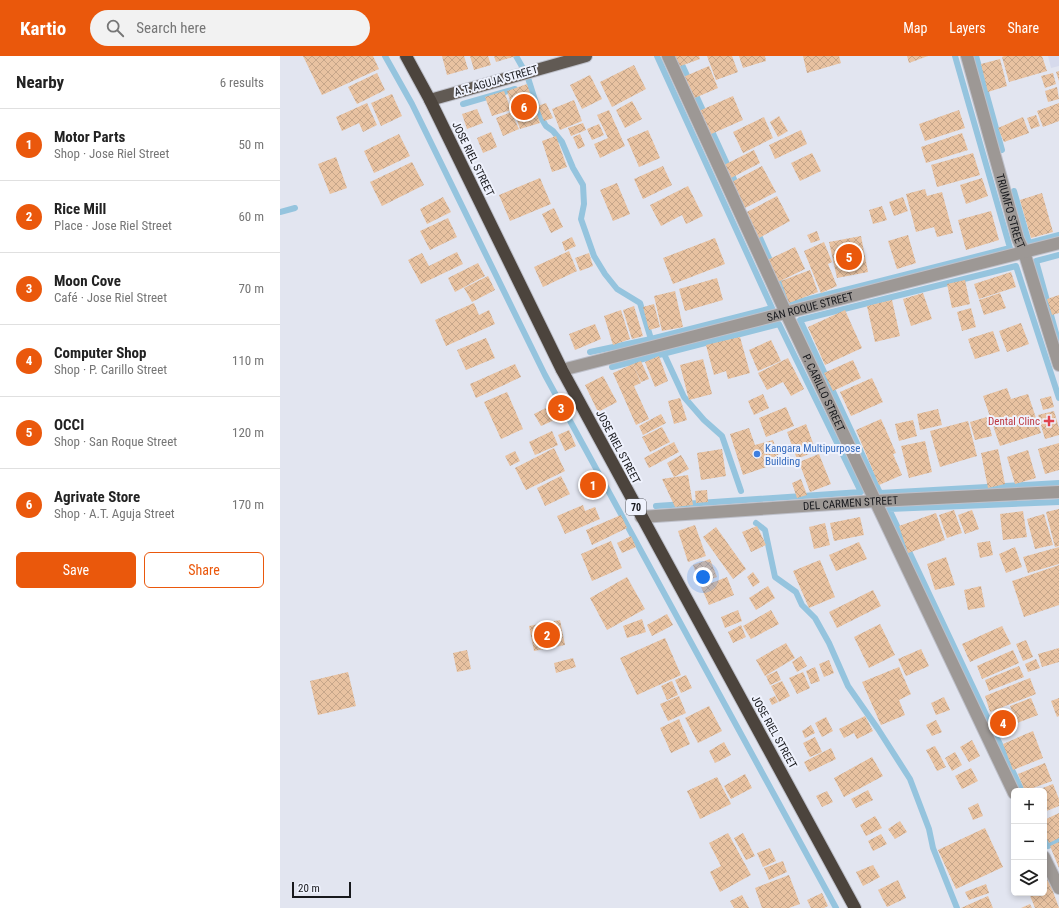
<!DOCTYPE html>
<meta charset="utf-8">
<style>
body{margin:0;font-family:"Roboto Condensed",sans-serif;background:#f2f2f2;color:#222}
.controls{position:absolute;right:12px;bottom:12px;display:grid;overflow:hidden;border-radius:6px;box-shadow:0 2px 6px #0003}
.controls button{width:36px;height:36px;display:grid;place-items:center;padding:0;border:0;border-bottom:1px solid #e0e0e0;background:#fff;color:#222;font:20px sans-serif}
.scale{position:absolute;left:12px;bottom:10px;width:59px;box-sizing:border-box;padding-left:4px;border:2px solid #18191d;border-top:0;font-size:11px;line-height:14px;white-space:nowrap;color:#18191d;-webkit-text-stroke:3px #eff2fd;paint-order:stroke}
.you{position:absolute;left:423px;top:521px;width:14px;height:14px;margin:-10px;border:3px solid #fff;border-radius:50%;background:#1a73e8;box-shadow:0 0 0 6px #1a73e833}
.badge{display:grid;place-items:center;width:26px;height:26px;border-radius:50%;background:#ea580c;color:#fff;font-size:13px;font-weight:700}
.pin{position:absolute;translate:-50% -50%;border:2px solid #fff;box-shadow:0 1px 4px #0006}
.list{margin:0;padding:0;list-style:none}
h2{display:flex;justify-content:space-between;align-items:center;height:52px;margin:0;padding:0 16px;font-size:17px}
h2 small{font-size:13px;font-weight:400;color:#767676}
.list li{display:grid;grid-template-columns:26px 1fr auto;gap:12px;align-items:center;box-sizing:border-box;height:72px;padding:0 16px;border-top:1px solid #e0e0e0}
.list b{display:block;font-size:15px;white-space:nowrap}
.list p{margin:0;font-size:13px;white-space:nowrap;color:#767676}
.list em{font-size:13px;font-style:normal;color:#767676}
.actions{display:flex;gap:8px;padding:12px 16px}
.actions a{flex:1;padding:9px 0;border:1px solid #ea580c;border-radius:6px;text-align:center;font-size:14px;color:#ea580c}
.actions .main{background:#ea580c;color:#fff}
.icon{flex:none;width:22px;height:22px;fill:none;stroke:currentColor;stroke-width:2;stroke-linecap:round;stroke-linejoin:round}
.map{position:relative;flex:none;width:779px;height:852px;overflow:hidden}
header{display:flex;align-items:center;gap:24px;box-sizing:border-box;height:56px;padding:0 20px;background:#ea580c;color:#fff}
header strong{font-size:19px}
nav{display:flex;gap:22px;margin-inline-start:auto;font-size:14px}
.search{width:280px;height:36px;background:#f2f2f2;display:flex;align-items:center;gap:10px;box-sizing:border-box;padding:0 14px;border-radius:22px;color:#767676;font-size:15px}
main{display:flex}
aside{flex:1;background:#fff}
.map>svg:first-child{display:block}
.built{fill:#d6daec}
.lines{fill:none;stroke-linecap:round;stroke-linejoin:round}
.stream{stroke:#95c4de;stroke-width:6}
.building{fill:url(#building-cross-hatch)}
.street-casing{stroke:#bec0ca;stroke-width:14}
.primary-casing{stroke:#bec0ca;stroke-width:14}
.highway-casing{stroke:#bec0ca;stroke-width:14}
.street{stroke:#9d9895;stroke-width:12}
.primary{stroke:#615a54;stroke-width:12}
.highway{stroke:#4c443d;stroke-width:12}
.health-dot{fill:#e0444e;stroke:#eff2fd;stroke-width:1.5}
.shop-dot{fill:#3f7fe0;stroke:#eff2fd;stroke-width:1.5}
.labels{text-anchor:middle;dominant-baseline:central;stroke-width:4;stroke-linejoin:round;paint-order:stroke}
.shield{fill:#eff2fd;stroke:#585a60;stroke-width:1}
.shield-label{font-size:10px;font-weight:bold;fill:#18191d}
.street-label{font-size:11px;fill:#18191d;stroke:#eff2fd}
.health-label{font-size:11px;fill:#be3a42;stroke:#eff2fd;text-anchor:end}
.shop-label{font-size:11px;fill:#366cbe;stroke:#eff2fd;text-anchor:start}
</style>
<header>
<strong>Kartio</strong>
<div class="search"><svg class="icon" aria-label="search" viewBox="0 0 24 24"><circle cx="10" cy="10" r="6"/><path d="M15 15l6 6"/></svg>Search here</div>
<nav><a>Map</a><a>Layers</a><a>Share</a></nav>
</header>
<main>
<aside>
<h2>Nearby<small>6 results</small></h2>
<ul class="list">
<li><span class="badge">1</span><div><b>Motor Parts</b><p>Shop · Jose Riel Street</p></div><em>50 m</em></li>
<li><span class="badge">2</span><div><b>Rice Mill</b><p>Place · Jose Riel Street</p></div><em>60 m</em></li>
<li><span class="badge">3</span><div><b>Moon Cove</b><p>Café · Jose Riel Street</p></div><em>70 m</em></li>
<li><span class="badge">4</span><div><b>Computer Shop</b><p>Shop · P. Carillo Street</p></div><em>110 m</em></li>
<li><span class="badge">5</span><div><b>OCCI</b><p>Shop · San Roque Street</p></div><em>120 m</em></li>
<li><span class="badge">6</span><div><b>Agrivate Store</b><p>Shop · A.T. Aguja Street</p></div><em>170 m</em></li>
</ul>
<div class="actions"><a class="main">Save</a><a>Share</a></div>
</aside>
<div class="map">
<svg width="779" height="852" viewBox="0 0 779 852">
<defs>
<pattern id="building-cross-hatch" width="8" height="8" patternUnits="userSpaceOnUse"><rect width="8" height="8" fill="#e8c2a1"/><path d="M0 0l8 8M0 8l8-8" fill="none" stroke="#c6a68a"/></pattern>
</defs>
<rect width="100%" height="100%" fill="#e2e5f0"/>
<path class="built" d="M768 0H779V10L771 12Z"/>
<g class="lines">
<g class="stream">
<path d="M105 0 132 48 265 319 556 852"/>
<path d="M236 0 244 14"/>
<path d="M398 0 410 26"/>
<path d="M696 0 722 94"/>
<path d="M248 22 260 60 266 70 273 75 282 86 293 112 303 129 304 148 301 163 314 200 325 218 337 233 360 247 371 283"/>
<path d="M414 35 426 61"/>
<path d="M183 48 235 33"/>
<path d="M430 71 458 132"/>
<path d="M734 135 749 187 779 179"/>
<path d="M0 156 15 152"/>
<path d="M477 175 492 209"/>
<path d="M779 199 756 205 779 288"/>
<path d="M497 219 510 248 730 192 675 0"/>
<path d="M310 296 371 283 492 252 377 0"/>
<path d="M384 298 404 341 424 364 442 380 461 435"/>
<path d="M332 311 499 268 581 436 376 450"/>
<path d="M779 342 736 210 520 264 600 437 779 427"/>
<path d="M476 467 485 474 495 521 516 536 522 549 535 562 549 587 568 630 598 673 630 723 649 773 653 792 677 852"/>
<path d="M742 735 609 453 779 446"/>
<path d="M764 781 768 790 779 785"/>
</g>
</g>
<g class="building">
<path d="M23 0H93L99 13 42 39Z"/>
<path d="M162 0H184L188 13 167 19Z"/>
<path d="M190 0H208L211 9 194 14Z"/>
<path d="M214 0H236L216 6Z"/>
<path d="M391 0H419L420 3 395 12Z"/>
<path d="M427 0H452L458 16 436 24Z"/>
<path d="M459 0H485L486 5 463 12Z"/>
<path d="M523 0H559L561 7 527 17Z"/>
<path d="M627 0H648L629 7Z"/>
<path d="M724 0H762L767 15 729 26 722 1Z"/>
<path d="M720 3 727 30 708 36 701 8Z"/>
<path d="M354 9 366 33 332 51 320 26Z"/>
<path d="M429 10 438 32 410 44 401 22Z"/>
<path d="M779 15V25L776 16Z"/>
<path d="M97 17 105 34 77 48 68 31Z"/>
<path d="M773 17 776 28 765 32 761 20Z"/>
<path d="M310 19 322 43 302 53 290 29Z"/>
<path d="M247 28 260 67 240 73 227 35Z"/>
<path d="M777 31 779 43 768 46 765 35Z"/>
<path d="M224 35 231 54 212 60 205 41Z"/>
<path d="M112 38 122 60 101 70 91 47Z"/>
<path d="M453 40 463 64 429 79 419 55Z"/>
<path d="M294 44 302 65 280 74 272 53Z"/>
<path d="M352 45 362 63 345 72 336 54Z"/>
<path d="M87 47 97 69 83 76 79 67 62 75 56 61Z"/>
<path d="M266 47 273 62 264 65 258 50Z"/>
<path d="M779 47V65L763 71 757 55Z"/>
<path d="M197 53 203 67 187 73 182 58Z"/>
<path d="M329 54 345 90 320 102 314 88 328 82 317 59Z"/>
<path d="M679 54 685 72 645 85 639 68Z"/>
<path d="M231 56 239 73 223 80 216 62Z"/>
<path d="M756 59 760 70 751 73 747 62Z"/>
<path d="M499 60 508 75 498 81 490 66Z"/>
<path d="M484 61 493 82 463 97 453 76Z"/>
<path d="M743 61 749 77 724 86 718 72Z"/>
<path d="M303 67 306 74 291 80 288 72Z"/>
<path d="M319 68 324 79 312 84 307 73Z"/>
<path d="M368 74 380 102 359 111 347 83Z"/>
<path d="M521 74 527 88 495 103 489 89Z"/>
<path d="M211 76 217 91 203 97 197 82Z"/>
<path d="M682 77 688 94 646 107 641 91Z"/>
<path d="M119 78 130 100 94 117 84 95Z"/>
<path d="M300 78 305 90 298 93 293 81Z"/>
<path d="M276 80 287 111 272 116 262 85Z"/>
<path d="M474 94 480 107 449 123 442 110Z"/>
<path d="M532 97 541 115 520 125 511 107Z"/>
<path d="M693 97 700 119 657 131 651 109Z"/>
<path d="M56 101 67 132 50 138 38 108Z"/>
<path d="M132 106 144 129 102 150 90 126Z"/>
<path d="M383 110 392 129 363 143 354 123Z"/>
<path d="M482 110 496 136 463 153 450 127Z"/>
<path d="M260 122 271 148 230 165 219 139Z"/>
<path d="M702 122 708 140 686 148 680 129Z"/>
<path d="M337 127 350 158 333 165 320 134Z"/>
<path d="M408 130 423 160 406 168 402 159 381 170 370 149Z"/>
<path d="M645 133 647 140 662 136 673 177 657 181 654 171 636 176 626 138Z"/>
<path d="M762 137 773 176 751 182 740 144Z"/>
<path d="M497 140 510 165 479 182 465 157Z"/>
<path d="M163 141 171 156 147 168 140 153Z"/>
<path d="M623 141 628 155 614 160 609 146Z"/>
<path d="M602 150 607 164 593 168 589 154Z"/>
<path d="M274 152 283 171 271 177 262 158Z"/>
<path d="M711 155 719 184 686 194 678 164Z"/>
<path d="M168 162 177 181 150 194 140 175Z"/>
<path d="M537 175 540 184 531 187 527 179Z"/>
<path d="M628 179 636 207 617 213 608 185Z"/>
<path d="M581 180 588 216 557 222 549 186Z"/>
<path d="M292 181 296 190 285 195 282 186Z"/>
<path d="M435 182 445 208 393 228 383 202Z"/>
<path d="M544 186 552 206 548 208 557 230 541 237 524 195Z"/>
<path d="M515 191 525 213 494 228 483 206Z"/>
<path d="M289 195 297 215 263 231 254 211Z"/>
<path d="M177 196 183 208 141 228 128 204 142 197 149 210Z"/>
<path d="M309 197 313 210 300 215 295 202Z"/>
<path d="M198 207 205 220 175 236 168 222Z"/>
<path d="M530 214 538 236 509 247 501 225Z"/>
<path d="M731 216 736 231 699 243 694 228Z"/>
<path d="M208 220 215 234 192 246 184 232Z"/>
<path d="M437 222 443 244 405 255 399 233Z"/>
<path d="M685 224 690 248 672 252 667 228Z"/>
<path d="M395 235 403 271 382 275 374 240Z"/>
<path d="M643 237 652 263 631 270 623 243Z"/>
<path d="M720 237 726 252 704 259 699 244Z"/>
<path d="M779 239V257L772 259 767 243Z"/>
<path d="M612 244 620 280 595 286 587 250Z"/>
<path d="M194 247 199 259 209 254 215 268 166 290 155 264Z"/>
<path d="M374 248 380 271 369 274 363 251Z"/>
<path d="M354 250 363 280 352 283 343 254Z"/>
<path d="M691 252 696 271 682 275 677 256Z"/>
<path d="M341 254 350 283 333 289 324 260Z"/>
<path d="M565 254 582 292 545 309 528 271Z"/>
<path d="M741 267 749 288 727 296 719 275Z"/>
<path d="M315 268 321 283 295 294 289 278Z"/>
<path d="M713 275 720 295 695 303 688 283Z"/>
<path d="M460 281 470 317 448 323 446 315 434 319 426 289Z"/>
<path d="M206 282 215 302 186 314 177 294Z"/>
<path d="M491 284 501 305 478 315 469 294Z"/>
<path d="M379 300 388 325 375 331 365 306Z"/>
<path d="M508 302 524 333 511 340 503 326 487 334 478 317Z"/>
<path d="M423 303 432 338 409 344 400 309Z"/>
<path d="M573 304 581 322 553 335 544 317Z"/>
<path d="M361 305 369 323 361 326 353 308Z"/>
<path d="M235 308 241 321 196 342 190 328Z"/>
<path d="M353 308 361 327 354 330 369 363 356 369 333 317Z"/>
<path d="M323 320 337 346 318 356 305 329Z"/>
<path d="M592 322 603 346 571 360 560 336Z"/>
<path d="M727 332 731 343 748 338 761 377 720 390 703 340Z"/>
<path d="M227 336 243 373 221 383 204 346Z"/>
<path d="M483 338 489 352 474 359 468 345Z"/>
<path d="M771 340 774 351 763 354 760 343Z"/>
<path d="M400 342 407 364 394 368 388 345Z"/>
<path d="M272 349 279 362 261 370 254 358Z"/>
<path d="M506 351 514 370 486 381 479 362Z"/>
<path d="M658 353 662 369 640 374 637 358Z"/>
<path d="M774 355 779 372V379L765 383 758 359Z"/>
<path d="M381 358 386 367 363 379 359 370Z"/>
<path d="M707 361 712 380 695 384 690 366Z"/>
<path d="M601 363 616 397 613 398 622 419 599 429 576 374Z"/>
<path d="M633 364 637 380 619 385 615 368Z"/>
<path d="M688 365 697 400 660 411 650 375Z"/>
<path d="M526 368 536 395 517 403 507 376Z"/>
<path d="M382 371 390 386 370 396 362 381Z"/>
<path d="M469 372 475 389 493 384 501 406 463 419 450 378Z"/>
<path d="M289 374 296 390 285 395 278 379Z"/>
<path d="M272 375 278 389 255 399 249 386Z"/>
<path d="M645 385 652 416 629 422 621 390Z"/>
<path d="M394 386 399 396 369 412 364 402Z"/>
<path d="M779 387V414L765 418 758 393Z"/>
<path d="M274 392 285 415 246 434 235 412Z"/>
<path d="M442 393 446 420 421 424 417 397Z"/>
<path d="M718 393 725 428 708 432 701 397Z"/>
<path d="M748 394 756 422 735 428 727 401Z"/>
<path d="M235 395 240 405 230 410 225 400Z"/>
<path d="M539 398 551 428 530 436 519 406Z"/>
<path d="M401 399 409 413 394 421 387 407Z"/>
<path d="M314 415 325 438 312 444 301 421Z"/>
<path d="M408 419 413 449 395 451 382 423Z"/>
<path d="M281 420 290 438 265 450 257 432Z"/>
<path d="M521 423 527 439 517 442 512 427Z"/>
<path d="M427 434 428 446 416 447 415 435Z"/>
<path d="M303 449 305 455 315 451 320 463 285 478 277 460Z"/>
<path d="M779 453V490L775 491 766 456Z"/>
<path d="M674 454 682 477 667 482 659 459Z"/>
<path d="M692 454 699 473 685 478 678 459Z"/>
<path d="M743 455 747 481 723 484 720 458Z"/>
<path d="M656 457 665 484 628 497 619 470Z"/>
<path d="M764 458 773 489 755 493 747 463Z"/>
<path d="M341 459 347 472 312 489 306 474Z"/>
<path d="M580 461 584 479 554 485 550 467Z"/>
<path d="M545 467 550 489 534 493 529 471Z"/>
<path d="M415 469 426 500 408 506 398 475Z"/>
<path d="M477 470 486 489 471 496 462 476Z"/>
<path d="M436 471 466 513 453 523 423 481Z"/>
<path d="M351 480 356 491 342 497 337 487Z"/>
<path d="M331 485 342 512 312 525 301 498Z"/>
<path d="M710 485 713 499 700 502 697 487Z"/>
<path d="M579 486 587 503 556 515 549 499Z"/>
<path d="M735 491 742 511 726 517 719 498Z"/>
<path d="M779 491V508L748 517 743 501Z"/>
<path d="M666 501 675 529 655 534 647 508Z"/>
<path d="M430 503 437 521 420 528 413 509Z"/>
<path d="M540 504 555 541 529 552 513 515Z"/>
<path d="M779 509V549L744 561 732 525Z"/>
<path d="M473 516 480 526 473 531 467 521Z"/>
<path d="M347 521 365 553 327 574 310 542Z"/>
<path d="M447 521 454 539 429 549 421 531Z"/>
<path d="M488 530 495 542 476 554 469 542Z"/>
<path d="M701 530 705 551 688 554 684 534Z"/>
<path d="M593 534 601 550 557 572 549 556Z"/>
<path d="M458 554 462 565 445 572 441 561Z"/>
<path d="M491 554 499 568 471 583 463 570Z"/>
<path d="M387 558 393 569 372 580 367 569Z"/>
<path d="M362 563 366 576 347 582 343 570Z"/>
<path d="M280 564 285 589 254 595 249 570Z"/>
<path d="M600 568 615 599 589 612 574 581Z"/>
<path d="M461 569 466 581 453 587 448 576Z"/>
<path d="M722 570 731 588 690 606 682 588Z"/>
<path d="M385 582 401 619 357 639 340 602Z"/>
<path d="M746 584 753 601 743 605 736 588Z"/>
<path d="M506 587 515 602 485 620 476 604Z"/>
<path d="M779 592V606L762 611 758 598Z"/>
<path d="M641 593 649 610 626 620 618 603Z"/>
<path d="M187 594 191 613 177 616 173 597Z"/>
<path d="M733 594 739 607 702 623 697 610Z"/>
<path d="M521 600 527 610 517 616 512 606Z"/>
<path d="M293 602 296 611 276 617 274 607Z"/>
<path d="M756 603 760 612 748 616 745 608Z"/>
<path d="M549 604 554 617 544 621 539 608Z"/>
<path d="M739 610 744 621 709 635 705 624Z"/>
<path d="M535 611 540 625 531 628 526 615Z"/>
<path d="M619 611 631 638 619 644 625 659 601 669 582 626Z"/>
<path d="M497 615 501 624 490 629 486 620Z"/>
<path d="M68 616 76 650 38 659 30 625Z"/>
<path d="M523 616 530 632 517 638 509 622Z"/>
<path d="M406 619 412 632 401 637 395 624Z"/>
<path d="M750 622 756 638 710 656 705 640Z"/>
<path d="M392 625 398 639 387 644 381 630Z"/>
<path d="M502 625 510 640 499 646 491 630Z"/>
<path d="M399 640 406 657 388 665 380 648Z"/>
<path d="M495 640 498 646 492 649 489 643Z"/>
<path d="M664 641 670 654 656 659 651 647Z"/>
<path d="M751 642 758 659 737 667 730 650Z"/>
<path d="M779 642V660L777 661 771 645Z"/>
<path d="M429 650 442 675 418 687 405 662Z"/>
<path d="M730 654 737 671 717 680 709 662Z"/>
<path d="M585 660 593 675 577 683 574 677 564 682 559 673Z"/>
<path d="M546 661 553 675 542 681 535 667Z"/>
<path d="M399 663 410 688 391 697 380 672Z"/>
<path d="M656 664 662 676 652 680 646 669Z"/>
<path d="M531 669 535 677 525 682 522 675Z"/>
<path d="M753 675 763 702 733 714 723 688Z"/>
<path d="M535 681 542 696 530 701 523 687Z"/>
<path d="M692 684 700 700 689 706 680 691Z"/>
<path d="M444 686 451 699 435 707 429 695Z"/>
<path d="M655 690 666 711 657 715 646 694Z"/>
<path d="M551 692 556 703 529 716 524 706Z"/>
<path d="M675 696 682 709 672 715 665 702Z"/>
<path d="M592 701 603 720 564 741 554 722Z"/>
<path d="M765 707 772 725 745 735 738 718Z"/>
<path d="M691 712 698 725 682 733 675 720Z"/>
<path d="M465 718 472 732 451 743 444 730Z"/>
<path d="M437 721 451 748 420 763 407 735Z"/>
<path d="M773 728 779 743V750L764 756V735H755Z"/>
<path d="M588 734 593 744 576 752 571 743Z"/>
<path d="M547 735 553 746 542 751 536 740Z"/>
<path d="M698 747 703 760 693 764 688 752Z"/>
<path d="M779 757V782L769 787 764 777V764Z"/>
<path d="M595 760 602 772 586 780 580 769Z"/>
<path d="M620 765 627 776 615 783 608 773Z"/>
<path d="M705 772 723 811 676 833 658 794Z"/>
<path d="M448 777 471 819 440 836 430 816 441 810 429 787Z"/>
<path d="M463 777 475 800 466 804 454 782Z"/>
<path d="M601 778 607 788 593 795 588 785Z"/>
<path d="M779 786V812L770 790Z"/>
<path d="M490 792 496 805 483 811 477 797Z"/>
<path d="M503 805 507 816 489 824 484 812Z"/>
<path d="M593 809 600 821 583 830 576 816Z"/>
<path d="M509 819 520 848 509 852H482L475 832Z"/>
<path d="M768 822 779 852H755L749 837H764V823Z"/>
<path d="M618 824 626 842 607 851 598 834Z"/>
<path d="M706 828 709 837 689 844 685 836Z"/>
<path d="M542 837 548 850 544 852H531L527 844Z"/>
<path d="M462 839 469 852H454L450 845Z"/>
<path d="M708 840 713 852H681Z"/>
<path d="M750 848 752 852H741Z"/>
</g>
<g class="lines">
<g class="street-casing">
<g id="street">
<path id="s1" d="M388 0 506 257 734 737"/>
<path id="s2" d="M687 0 738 183 744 196 779 309"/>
<path id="s3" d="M282 314 779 187"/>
<path id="s4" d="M361 461 596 445 779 436"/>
<path d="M764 801 779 832"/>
</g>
</g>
<g class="primary-casing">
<path id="primary" d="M150 44 306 0"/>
</g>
<g class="highway-casing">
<path id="highway" d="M126 0 150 44 282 314 575 852"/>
</g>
<use href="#street" class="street"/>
<use href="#primary" class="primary"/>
<use href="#highway" class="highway"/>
</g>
<path class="health-dot" d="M767 359h4v4h4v4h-4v4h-4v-4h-4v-4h4z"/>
<circle class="shop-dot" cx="477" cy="398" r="4"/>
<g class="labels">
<rect class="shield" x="346" y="443" width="20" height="16" rx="3"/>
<g class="shield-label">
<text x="356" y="451">70</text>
</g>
<g class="street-label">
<text transform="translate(216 25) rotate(-16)">A.T. AGUJA STREET</text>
<text transform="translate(193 103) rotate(64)">JOSE RIEL STREET</text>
<text stroke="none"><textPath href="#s2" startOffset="161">TRIUMFO STREET</textPath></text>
<text stroke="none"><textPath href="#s3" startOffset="256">SAN ROQUE STREET</textPath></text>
<text stroke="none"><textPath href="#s1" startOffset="371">P. CARILLO STREET</textPath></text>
<text transform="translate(338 391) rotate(62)">JOSE RIEL STREET</text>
<text stroke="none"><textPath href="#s4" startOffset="210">DEL CARMEN STREET</textPath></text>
<text transform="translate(494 676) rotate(61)">JOSE RIEL STREET</text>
</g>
<g class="health-label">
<text x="760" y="365">Dental Clinc</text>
</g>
<g class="shop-label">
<text x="485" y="392">Kangara Multipurpose<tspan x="485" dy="13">Building</tspan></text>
</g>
</g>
</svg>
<div class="controls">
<button>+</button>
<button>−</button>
<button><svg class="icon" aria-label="layers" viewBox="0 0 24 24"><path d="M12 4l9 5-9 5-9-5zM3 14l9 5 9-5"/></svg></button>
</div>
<div class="scale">20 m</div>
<div class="you"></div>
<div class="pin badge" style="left:313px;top:429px">1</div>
<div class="pin badge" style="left:267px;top:579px">2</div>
<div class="pin badge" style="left:281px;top:352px">3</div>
<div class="pin badge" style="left:723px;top:667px">4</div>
<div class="pin badge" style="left:569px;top:201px">5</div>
<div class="pin badge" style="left:244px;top:51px">6</div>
</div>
</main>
